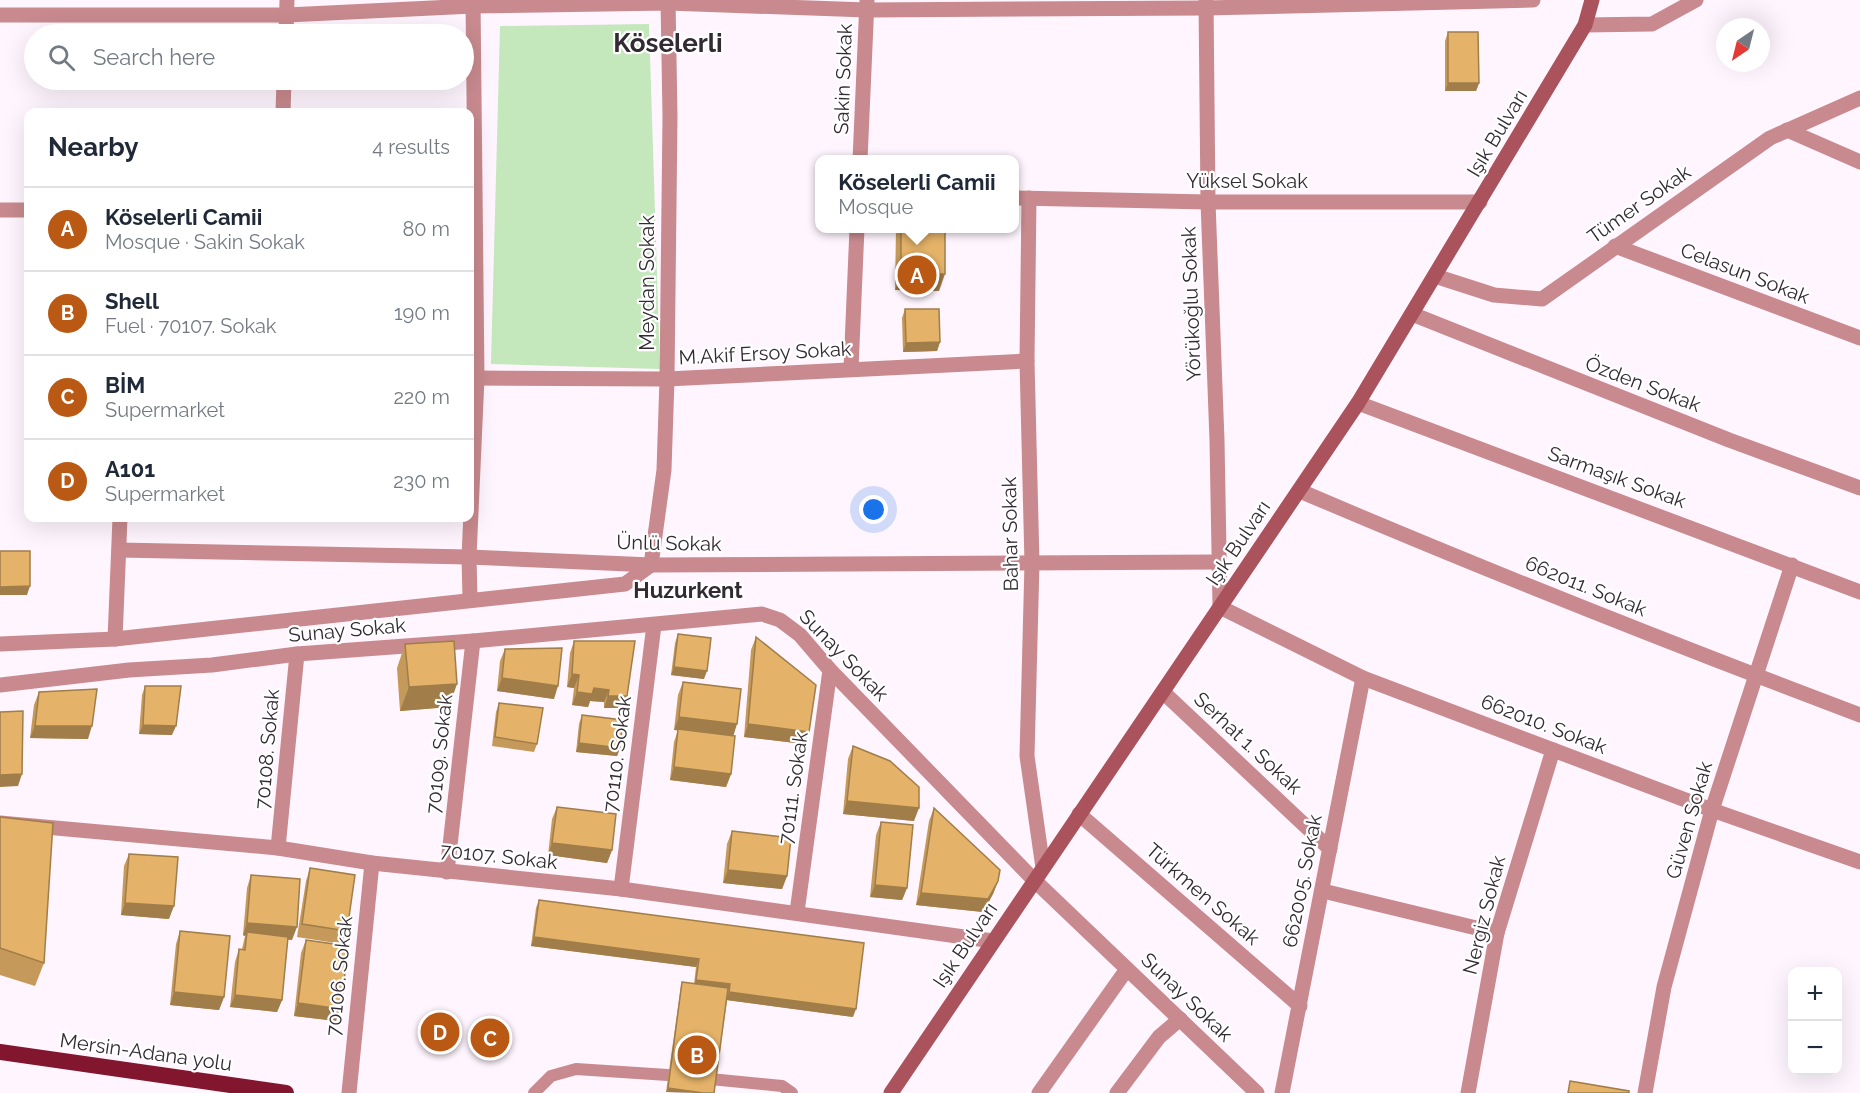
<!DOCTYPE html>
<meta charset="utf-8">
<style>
body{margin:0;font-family:Raleway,sans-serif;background:#f6f6f7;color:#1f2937}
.controls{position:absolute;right:18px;bottom:18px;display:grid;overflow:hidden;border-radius:12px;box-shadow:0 6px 24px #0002}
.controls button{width:54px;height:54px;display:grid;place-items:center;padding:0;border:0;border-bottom:2px solid #e0e1e3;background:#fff;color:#1f2937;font:30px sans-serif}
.compass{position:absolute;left:1716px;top:18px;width:54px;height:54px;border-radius:50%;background:#fff;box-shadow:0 6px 24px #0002;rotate:215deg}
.you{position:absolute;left:874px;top:510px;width:21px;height:21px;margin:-15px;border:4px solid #fff;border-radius:50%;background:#1a73e8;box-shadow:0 0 0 9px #1a73e833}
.badge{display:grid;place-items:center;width:39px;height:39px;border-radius:50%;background:#b95914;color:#fff;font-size:20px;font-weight:700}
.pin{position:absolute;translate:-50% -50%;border:3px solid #fff;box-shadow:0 2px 6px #0006}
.popup{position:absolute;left:815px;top:155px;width:204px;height:78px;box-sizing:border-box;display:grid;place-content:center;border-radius:12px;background:#fff;filter:drop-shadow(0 2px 4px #0005);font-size:20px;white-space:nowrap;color:#747a83}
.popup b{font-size:22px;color:#1f2937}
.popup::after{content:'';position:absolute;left:50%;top:100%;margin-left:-12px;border:12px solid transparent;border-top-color:#fff}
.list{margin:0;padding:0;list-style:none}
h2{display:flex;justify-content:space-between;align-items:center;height:78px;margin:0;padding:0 24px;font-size:26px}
h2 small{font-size:20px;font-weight:400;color:#747a83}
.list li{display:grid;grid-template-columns:39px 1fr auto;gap:18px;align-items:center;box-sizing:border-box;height:84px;padding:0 24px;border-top:2px solid #e0e1e3}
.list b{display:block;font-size:22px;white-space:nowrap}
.list p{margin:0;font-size:20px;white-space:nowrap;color:#747a83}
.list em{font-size:20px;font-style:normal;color:#747a83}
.icon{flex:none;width:33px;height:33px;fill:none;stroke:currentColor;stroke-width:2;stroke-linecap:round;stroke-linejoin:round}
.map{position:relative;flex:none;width:1860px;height:1093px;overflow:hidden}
.search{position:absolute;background:#fff;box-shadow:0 6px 24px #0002;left:24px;top:24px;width:450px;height:66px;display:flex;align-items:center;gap:15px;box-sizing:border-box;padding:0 21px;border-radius:33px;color:#747a83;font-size:22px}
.panel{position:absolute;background:#fff;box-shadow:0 6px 24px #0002;left:24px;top:108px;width:450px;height:414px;border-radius:12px}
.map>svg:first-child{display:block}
.green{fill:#c4e7bc}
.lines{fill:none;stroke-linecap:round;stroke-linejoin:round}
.service{stroke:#c88a8e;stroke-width:12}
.minor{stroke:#c88a8e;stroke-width:15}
.secondary{stroke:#ab535c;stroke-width:15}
.trunk{stroke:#81162e;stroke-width:16}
.wall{fill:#c49959}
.shaded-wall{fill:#a07d49}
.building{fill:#e4b268;stroke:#a07d49;stroke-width:1.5}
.labels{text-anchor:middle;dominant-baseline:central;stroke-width:4.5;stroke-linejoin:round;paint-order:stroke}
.street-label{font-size:20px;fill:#332b33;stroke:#fff}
.quarter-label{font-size:22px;font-weight:bold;fill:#332b33;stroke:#fff}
.district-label{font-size:26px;font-weight:bold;fill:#332b33;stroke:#fff}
</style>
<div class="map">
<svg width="1860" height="1093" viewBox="0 0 1860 1093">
<rect width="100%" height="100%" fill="#fff5fe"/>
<path class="green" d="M649 24 660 369 491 364 500 26Z"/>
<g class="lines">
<g class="service">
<path d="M700 1078 782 1086 792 1093"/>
<path d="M534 1093 551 1076 576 1069 683 1076"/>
</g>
<g class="minor">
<path d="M1206 0 1208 202 1217 440 1220 607 1363 678 1712 810 1860 862"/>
<path d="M0 15H287L473 6 668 3 867 10 1206 8 1533 0"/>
<path d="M1585 25 1652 24 1696 0"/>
<path d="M286 34 287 0"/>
<path d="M283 112 284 80"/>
<path d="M1787 130 1860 162"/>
<path d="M860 160 867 1"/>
<path d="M1014 198 1208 202H1480"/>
<path d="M1029 198 1027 361 1032 563 1027 756 1043 868"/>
<path d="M0 210H28"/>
<path d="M1615 246 1860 338"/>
<path d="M1435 276 1494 295 1542 299 1770 138 1860 98"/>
<path d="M1412 314 1729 440 1860 488"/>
<path d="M851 369 857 228"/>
<path d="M470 378 667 379 1027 361"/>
<path d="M1358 403 1860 592"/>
<path d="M1300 491C1485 570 1672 644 1860 715"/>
<path d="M119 550 469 557 651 565 1219 562"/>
<path d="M470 599 469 557 477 378 473 0"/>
<path d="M115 639 120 518"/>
<path d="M0 644 115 639 625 584 651 565 664 470 667 379 670 116 668 0"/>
<path d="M0 685 129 670 212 665 297 654 473 641 762 614 780 620 800 635 830 670 1034 880 1257 1093"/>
<path d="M1163 692 1330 849"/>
<path d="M1079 814 1300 1006"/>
<path d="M0 823 278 848 372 863 621 889 993 941"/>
<path d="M278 848 297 654"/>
<path d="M447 872 473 641"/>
<path d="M621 889 654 625"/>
<path d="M1323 891 1497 933"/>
<path d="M797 912 830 670"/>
<path d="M349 1093 372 863"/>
<path d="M1039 1093 1127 969"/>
<path d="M1117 1093 1159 1037 1180 1019"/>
<path d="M1282 1093 1363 678"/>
<path d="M1468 1093 1497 933 1553 750"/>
<path d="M1645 1093 1664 987 1712 810 1792 565"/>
</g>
<path class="secondary" d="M891 1093 1358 403 1585 25 1592 0"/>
<path class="trunk" d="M0 1052 286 1093"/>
</g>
<g class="wall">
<path d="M1448 32 1479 83 1476 91H1445V41Z"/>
<path d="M896 228H945L939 291 895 290Z"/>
<path d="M905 309 940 342 937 351 903 352 902 318Z"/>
<path d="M678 634 704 679 671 675 675 643Z"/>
<path d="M756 637 809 732 804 744 744 737 751 650Z"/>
<path d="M574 641 627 696 622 708H604V702L590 701 588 707 572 705 574 688 567 687 570 653Z"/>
<path d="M405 644 449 707 400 711 397 668Z"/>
<path d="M505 649 554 699 497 691 500 661Z"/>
<path d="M683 682 733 736 731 774 726 787 670 780 674 742 678 730H674L678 695Z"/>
<path d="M145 686 172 735 139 734 142 695Z"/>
<path d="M39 692 88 739 30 738 34 705Z"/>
<path d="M499 703 537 744 534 752 492 746 496 712Z"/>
<path d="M582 715 620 748 617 756 576 752 579 724Z"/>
<path d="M853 746 914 821 843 814 848 759Z"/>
<path d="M557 807 612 850 607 863 548 855 552 819Z"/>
<path d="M934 808 998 881 993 894 983 912 916 905 929 821Z"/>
<path d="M0 817 44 963 35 986 0 975Z"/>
<path d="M881 822 907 888 902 900 870 897 876 835Z"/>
<path d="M732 831 787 876 782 889 723 883 727 844Z"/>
<path d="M129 854 169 919 121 915 124 866Z"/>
<path d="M310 868 347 931 342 944 297 937 306 881Z"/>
<path d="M251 875 292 940 288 939 282 1000 277 1012 230 1007 235 962 239 949H242L245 936 243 935 247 888Z"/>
<path d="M539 900 853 1017 727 1000 714 1093 666 1092 681 986 682 982 694 984 696 967 531 946 536 908Z"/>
<path d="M180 931 224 997 219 1010 170 1005 176 944Z"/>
<path d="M306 940 336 1021 294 1016 301 953Z"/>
</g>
<g class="shaded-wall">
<path d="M1448 83H1479L1476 91H1445Z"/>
<path d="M901 274H945L939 291 895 290Z"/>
<path d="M940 342 937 351 903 352 906 343Z"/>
<path d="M30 586 27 595H0V587Z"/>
<path d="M674 667 707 671 704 679 671 675Z"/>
<path d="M572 674 579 675 574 688 567 687Z"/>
<path d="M502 678 558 686 554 699 497 691Z"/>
<path d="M457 684 449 707 400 711 409 687Z"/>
<path d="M594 688 609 690 604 702 590 701 588 707 572 705 577 692Z"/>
<path d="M608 696H627L622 708H604Z"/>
<path d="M679 717 737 724 733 737 674 730Z"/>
<path d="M748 724 809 732 804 744 744 737Z"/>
<path d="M143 725 176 726 172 735 139 734Z"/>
<path d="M35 726H92L88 739 30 738Z"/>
<path d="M579 743 620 748 617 756 576 752Z"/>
<path d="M674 767 731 774 726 787 670 780Z"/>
<path d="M22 774 18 786 0 787V775Z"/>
<path d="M847 801 919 808 914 821 843 814Z"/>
<path d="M552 843 612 850 607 863 548 855Z"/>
<path d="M728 870 787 876 782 889 723 883Z"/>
<path d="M998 881 993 894 983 912 916 905 921 893Z"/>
<path d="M875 885 907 888 902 900 870 897Z"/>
<path d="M125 903 174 906 169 919 121 915Z"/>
<path d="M247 923 297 927 292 940 246 936 247 932 245 936 243 935Z"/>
<path d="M534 937 699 959 696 967 531 946Z"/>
<path d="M696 980 730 984 727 993 693 988Z"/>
<path d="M174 992 224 997 219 1010 170 1005Z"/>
<path d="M729 992 856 1009 853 1017 726 1000Z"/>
<path d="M235 995 282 1000 277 1012 230 1007Z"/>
<path d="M298 1003 341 1009 336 1021 294 1016Z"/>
<path d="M668 1088 703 1093 666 1092Z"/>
</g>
<g class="building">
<path d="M1448 32H1478L1479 83H1448Z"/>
<rect x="901" y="228" width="44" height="46"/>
<path d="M905 309H939L940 342 906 343Z"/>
<path d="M0 551H30V586L0 587Z"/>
<path d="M678 634 711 638 707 671 674 667Z"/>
<path d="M756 637 816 685 809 732 748 724Z"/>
<path d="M454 641 457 684 409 687 405 644Z"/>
<path d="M574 641H635L627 696H608L609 690 594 688 592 694 577 692 579 675 572 674Z"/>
<path d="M562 648 558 686 502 678 505 649Z"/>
<path d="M683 682 741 689 737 724 679 717Z"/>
<path d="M145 686H181L176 726 143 725Z"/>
<path d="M97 689 92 726H35L39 692Z"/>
<path d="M499 703 543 708 537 744 495 737Z"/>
<path d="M23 711 22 774 0 775V712Z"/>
<path d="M582 715 623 720 620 748 579 743Z"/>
<path d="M678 729 735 736 731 774 674 767Z"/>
<path d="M853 746 890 761 919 787V808L847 801Z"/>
<path d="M557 807 616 814 612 850 552 843Z"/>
<path d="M934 808 1000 870 998 881 988 899 921 893Z"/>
<path d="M0 817 53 823 44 963 0 948Z"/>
<path d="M881 822 913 825 907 888 875 885Z"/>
<path d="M732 831 791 838 787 876 728 870Z"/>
<path d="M129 854 178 857 174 906 125 903Z"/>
<path d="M310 868 355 875 347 931 302 924Z"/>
<path d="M251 875 300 879 297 927 247 923Z"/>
<path d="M539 900 864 943 856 1009 729 992 730 984 696 980 699 959 534 937Z"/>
<path d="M180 931 230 936 224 997 174 992Z"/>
<path d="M247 932 288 937 282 1000 235 995 239 949 245 950Z"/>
<path d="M306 940 348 946 341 1009 298 1003Z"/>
<path d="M682 982 728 988 714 1093H703L668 1088Z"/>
<path d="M1570 1081 1629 1091V1093H1568Z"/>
</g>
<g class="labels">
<g class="street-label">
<text transform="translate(843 79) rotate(-88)">Sakin Sokak</text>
<text transform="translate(1497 133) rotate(-59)">Işık Bulvarı</text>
<text x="1247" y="181">Yüksel Sokak</text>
<text transform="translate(1639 204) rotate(-35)">Tümer Sokak</text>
<text transform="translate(1745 273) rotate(21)">Celasun Sokak</text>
<text transform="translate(647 283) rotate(-90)">Meydan Sokak</text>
<text transform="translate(1191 304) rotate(-92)">Yörükoğlu Sokak</text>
<text transform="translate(765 353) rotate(-3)">M.Akif Ersoy Sokak</text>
<text transform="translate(1643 384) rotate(21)">Özden Sokak</text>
<text transform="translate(1617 477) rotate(20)">Sarmaşık Sokak</text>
<text transform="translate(1010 534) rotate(-91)">Bahar Sokak</text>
<text transform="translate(669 543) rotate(1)">Ünlü Sokak</text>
<text transform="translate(1238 543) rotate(-56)">Işık Bulvarı</text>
<text transform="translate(1586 586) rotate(22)">662011. Sokak</text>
<text transform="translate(347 630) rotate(-5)">Sunay Sokak</text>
<text transform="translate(844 655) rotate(46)">Sunay Sokak</text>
<text transform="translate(1544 724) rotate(21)">662010. Sokak</text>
<text transform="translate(1248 743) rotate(43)">Serhat 1. Sokak</text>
<text transform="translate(267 749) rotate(-85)">70108. Sokak</text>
<text transform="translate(439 754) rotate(-84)">70109. Sokak</text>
<text transform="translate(617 754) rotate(-83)">70110. Sokak</text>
<text transform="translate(793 788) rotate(-82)">70111. Sokak</text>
<text transform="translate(1689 820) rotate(-74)">Güven Sokak</text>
<text transform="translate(499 856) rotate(6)">70107. Sokak</text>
<text transform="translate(1302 881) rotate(-79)">662005. Sokak</text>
<text transform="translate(1203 894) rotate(41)">Türkmen Sokak</text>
<text transform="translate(1484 915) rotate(-76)">Nergiz Sokak</text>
<text transform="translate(965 945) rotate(-56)">Işık Bulvarı</text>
<text transform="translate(339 976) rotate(-84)">70106. Sokak</text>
<text transform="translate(1187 997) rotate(44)">Sunay Sokak</text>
<text transform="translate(146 1052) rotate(8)">Mersin-Adana yolu</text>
</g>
<g class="quarter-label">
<text x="688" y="590">Huzurkent</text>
</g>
<g class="district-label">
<text x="668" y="43">Köselerli</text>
</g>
</g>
</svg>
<div class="controls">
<button>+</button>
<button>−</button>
</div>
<svg class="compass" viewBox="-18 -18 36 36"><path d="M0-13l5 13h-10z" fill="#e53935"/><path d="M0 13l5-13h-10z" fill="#747a83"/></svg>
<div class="you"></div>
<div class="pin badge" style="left:917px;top:275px">A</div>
<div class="popup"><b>Köselerli Camii</b>Mosque</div>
<div class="pin badge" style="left:697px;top:1055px">B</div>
<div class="pin badge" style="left:490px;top:1038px">C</div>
<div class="pin badge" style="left:440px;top:1032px">D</div>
<div class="search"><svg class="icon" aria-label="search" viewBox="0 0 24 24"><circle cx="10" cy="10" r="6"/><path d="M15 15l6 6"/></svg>Search here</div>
<section class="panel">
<h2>Nearby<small>4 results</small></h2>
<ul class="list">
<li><span class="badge">A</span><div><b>Köselerli Camii</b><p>Mosque · Sakin Sokak</p></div><em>80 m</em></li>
<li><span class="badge">B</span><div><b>Shell</b><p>Fuel · 70107. Sokak</p></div><em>190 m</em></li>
<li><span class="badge">C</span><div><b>BİM</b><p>Supermarket</p></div><em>220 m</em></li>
<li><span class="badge">D</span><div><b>A101</b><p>Supermarket</p></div><em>230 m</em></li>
</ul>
</section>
</div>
